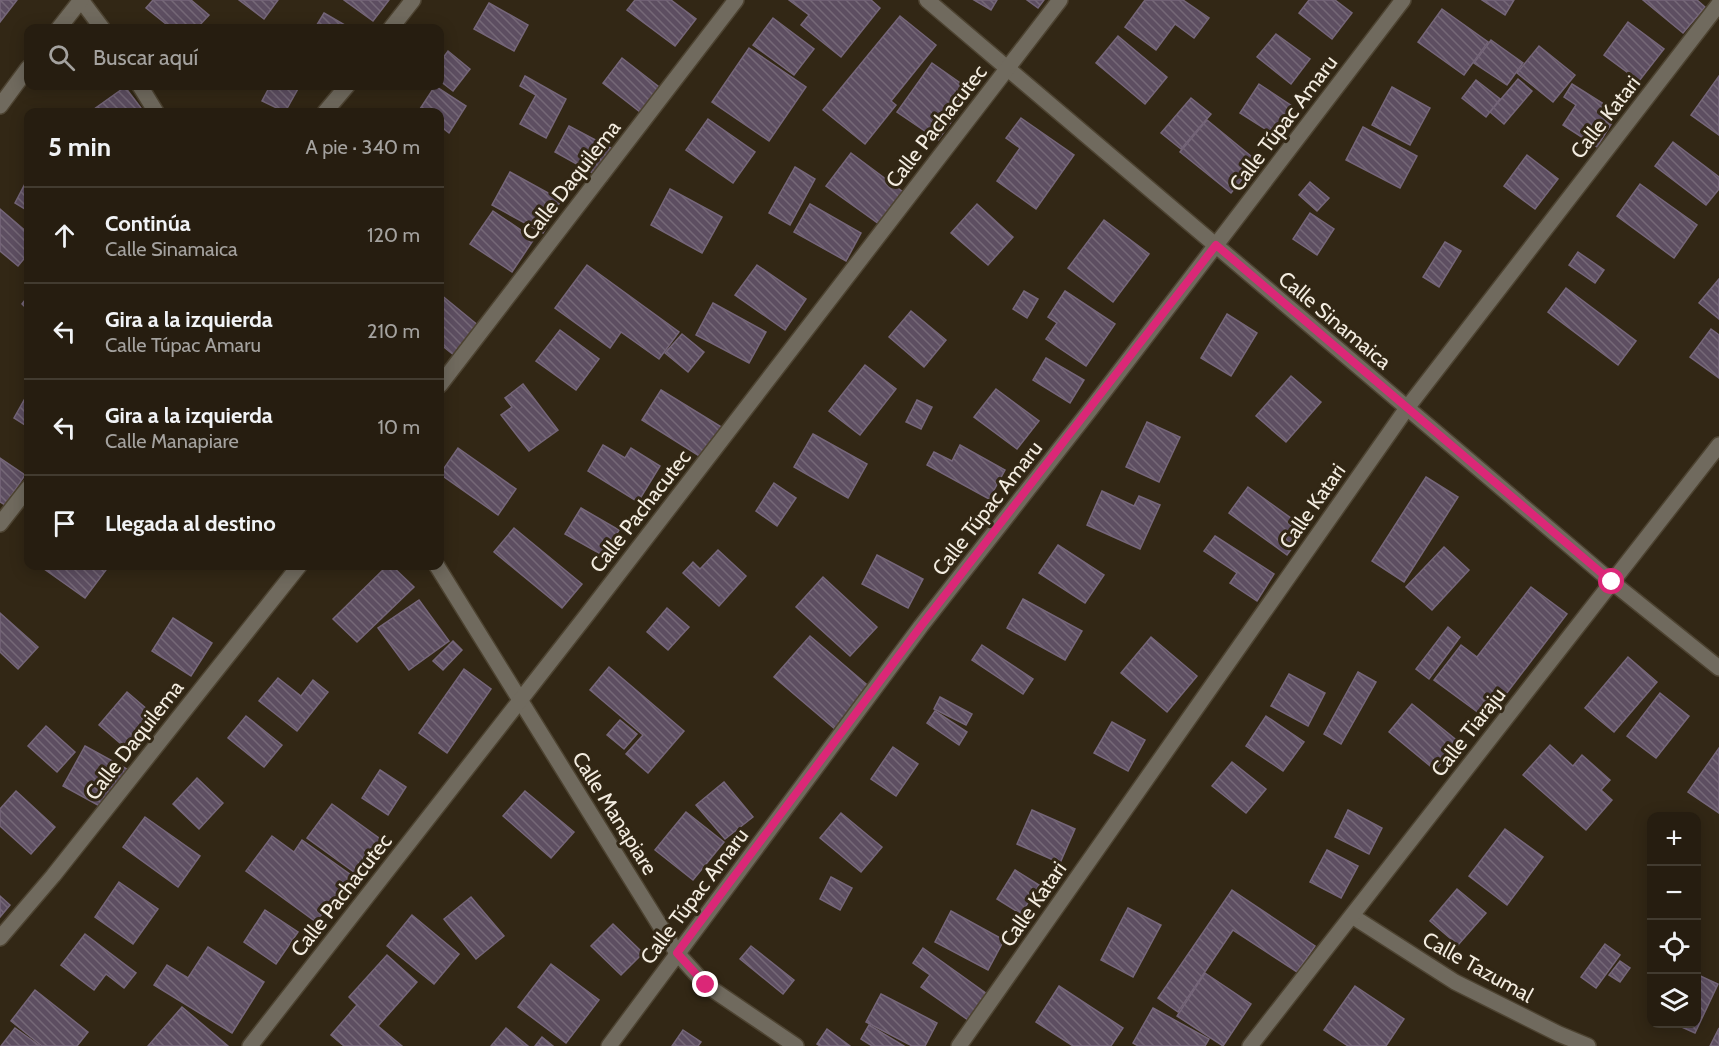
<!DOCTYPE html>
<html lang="es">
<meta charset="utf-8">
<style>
body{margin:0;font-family:Cabin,sans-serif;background:#2e2619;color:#f1f3f6}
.controls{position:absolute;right:18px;bottom:18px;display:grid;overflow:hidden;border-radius:12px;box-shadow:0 3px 15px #0003}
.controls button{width:54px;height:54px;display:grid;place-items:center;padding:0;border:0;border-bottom:2px solid #423b30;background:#261d10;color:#f1f3f6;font:30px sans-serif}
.stop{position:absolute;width:18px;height:18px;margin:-14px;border:4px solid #db2777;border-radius:50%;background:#fff}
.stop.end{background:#db2777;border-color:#fff;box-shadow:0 2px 6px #0008}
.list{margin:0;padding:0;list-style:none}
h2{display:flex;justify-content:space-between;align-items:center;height:78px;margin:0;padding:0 24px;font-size:26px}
h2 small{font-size:20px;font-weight:400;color:#a4a29f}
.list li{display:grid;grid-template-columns:39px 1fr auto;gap:18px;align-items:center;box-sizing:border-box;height:96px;padding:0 24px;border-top:2px solid #423b30}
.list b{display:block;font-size:22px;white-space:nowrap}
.list p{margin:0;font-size:20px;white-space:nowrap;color:#a4a29f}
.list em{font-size:20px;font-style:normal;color:#a4a29f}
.icon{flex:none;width:33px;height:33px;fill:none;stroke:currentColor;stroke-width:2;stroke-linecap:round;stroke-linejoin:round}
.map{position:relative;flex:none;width:1719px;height:1046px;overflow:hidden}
.search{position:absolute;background:#261d10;box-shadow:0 3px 15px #0003;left:24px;top:24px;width:420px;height:66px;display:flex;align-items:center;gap:15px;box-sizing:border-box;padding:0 21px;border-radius:12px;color:#a4a29f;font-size:22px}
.panel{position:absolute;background:#261d10;box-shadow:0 3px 15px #0003;left:24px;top:108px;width:420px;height:462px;border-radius:12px}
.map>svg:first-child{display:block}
.building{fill:url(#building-back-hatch);stroke:#756679;stroke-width:1.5}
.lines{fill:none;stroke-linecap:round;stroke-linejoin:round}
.street-casing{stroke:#4d4331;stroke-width:18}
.street{stroke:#706a5e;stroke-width:15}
.route{stroke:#db2777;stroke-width:8}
.labels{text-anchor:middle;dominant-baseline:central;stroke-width:6;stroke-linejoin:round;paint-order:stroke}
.street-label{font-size:21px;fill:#f3ece0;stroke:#322715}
</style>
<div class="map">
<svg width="1719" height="1046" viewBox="0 0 1719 1046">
<defs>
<pattern id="building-back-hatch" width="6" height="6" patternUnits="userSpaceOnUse" patternTransform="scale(1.5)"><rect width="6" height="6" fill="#5d4e61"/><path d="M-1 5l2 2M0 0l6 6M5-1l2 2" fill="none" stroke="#756877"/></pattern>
</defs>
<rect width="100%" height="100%" fill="#322715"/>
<g class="building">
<path d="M0 0H17L0 22Z"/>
<path d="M153 0H191L209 15 197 28H171L146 8Z"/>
<path d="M239 0H278L264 19Z"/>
<path d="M344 0H389L373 21Z"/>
<path d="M635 0H671L696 19 675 46 627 10Z"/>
<path d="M789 0H871L880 8 841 57 801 25 809 15Z"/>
<path d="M974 0H997L991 10Z"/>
<path d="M1027 0H1044L1038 8Z"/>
<path d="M1145 0H1183L1209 18 1194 38 1175 24 1156 50 1125 27Z"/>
<path d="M1309 0H1335L1352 13 1332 39 1299 13Z"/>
<path d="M1482 0H1514L1505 15Z"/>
<path d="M1643 0H1697L1705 7 1683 33Z"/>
<path d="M489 3 528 25 514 51 474 29Z"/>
<path d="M1442 9 1488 42 1464 75 1418 42Z"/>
<path d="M324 13 350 28H315Z"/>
<path d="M900 16 936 45 891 101 896 105 865 144 823 110Z"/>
<path d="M773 18 814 49 794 75 753 45Z"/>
<path d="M1628 22 1664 49 1639 81 1604 55Z"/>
<path d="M1276 34 1310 59 1291 84 1257 57Z"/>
<path d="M1118 36 1167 77 1145 104 1096 63Z"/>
<path d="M1491 40 1523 63 1507 85 1474 63Z"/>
<path d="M1539 46 1575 75 1553 102 1517 73Z"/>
<path d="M749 48 806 87 769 141 712 102Z"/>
<path d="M448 51 470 69 453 91 440 81V62Z"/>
<path d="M622 58 659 87 640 112 603 83Z"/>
<path d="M932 63 973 92 938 140 897 112Z"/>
<path d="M525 76 566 99 546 138 520 124 536 95 520 86Z"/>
<path d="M1719 76V135L1691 115Z"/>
<path d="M1518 79 1532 91 1504 124 1490 112Z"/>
<path d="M1476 80 1500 99 1486 117 1462 98Z"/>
<path d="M1259 84 1292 106 1273 134 1240 113Z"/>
<path d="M1572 84 1618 113 1597 147 1563 125 1576 105 1564 97Z"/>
<path d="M270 86H295L299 87 285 112 262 101Z"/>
<path d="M435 86 466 106 449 133 440 126V112H418Z"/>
<path d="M125 87 144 112H90Z"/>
<path d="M1392 87 1430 108 1410 145 1372 125Z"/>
<path d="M1191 98 1211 114 1181 149 1161 133Z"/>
<path d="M1021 118 1074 155 1036 209 997 181 1020 148 1006 138Z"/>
<path d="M708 119 755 152 733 183 686 150Z"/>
<path d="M1207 120 1257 161 1231 193 1180 152Z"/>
<path d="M569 126 622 154 607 181 555 152Z"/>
<path d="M1363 127 1417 156 1400 188 1346 160Z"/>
<path d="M1673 142 1719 177V189L1706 205 1655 166Z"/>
<path d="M851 153 903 192 879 224 826 186Z"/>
<path d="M1527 155 1558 179 1535 209 1504 186Z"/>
<path d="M795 167 815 179 790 225 769 213Z"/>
<path d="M510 172 561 200 543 233 492 205Z"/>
<path d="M28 178V211L15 203Z"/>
<path d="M1310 182 1329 198 1317 211 1299 195Z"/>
<path d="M1640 184 1697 225 1674 258 1617 216Z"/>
<path d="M670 189 722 217 702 253 651 225Z"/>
<path d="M810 204 861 233 846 261 794 232Z"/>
<path d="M977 204 1013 237 988 265 951 233Z"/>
<path d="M0 209 28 233V254L18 266 0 251Z"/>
<path d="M493 211 534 239 512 272 470 244Z"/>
<path d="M1310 213 1334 229 1317 255 1293 239Z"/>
<path d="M1104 220 1149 254 1113 302 1068 268Z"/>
<path d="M1445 242 1461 251 1439 287 1423 277Z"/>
<path d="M1578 252 1604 270 1595 283 1569 265Z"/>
<path d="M587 265 679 332 659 359 621 332 610 348 555 308Z"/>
<path d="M757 265 806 299 785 330 735 295Z"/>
<path d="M1719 279V319L1699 303Z"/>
<path d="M1566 288 1636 341 1618 365 1548 312Z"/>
<path d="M1024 291 1038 299 1027 318 1013 309Z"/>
<path d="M1065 291 1115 324 1086 366 1046 339 1057 323 1048 317Z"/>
<path d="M440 294 479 326 455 356 440 344Z"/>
<path d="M28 296V310L22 304Z"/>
<path d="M713 303 766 332 749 363 696 335Z"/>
<path d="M911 311 946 340 924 367 889 337Z"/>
<path d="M1227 314 1257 333 1231 376 1201 358Z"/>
<path d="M1711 329 1719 335V378L1690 357Z"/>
<path d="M560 330 599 359 576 390 536 361Z"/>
<path d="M682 334 704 352 688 372 665 353Z"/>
<path d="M1046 358 1084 380 1070 403 1033 380Z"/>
<path d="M865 365 896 389 860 435 829 411Z"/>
<path d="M1291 376 1321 402 1286 442 1256 416Z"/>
<path d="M523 384 558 430 529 451 501 415 512 407 505 398Z"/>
<path d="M996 389 1039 421 1017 449 974 417Z"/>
<path d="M661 390 723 428 704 459 642 420Z"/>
<path d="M28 393V427L14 418Z"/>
<path d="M917 400 932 407 921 429 906 422Z"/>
<path d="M1147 422 1180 437 1159 482 1126 467Z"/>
<path d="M813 434 867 464 848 498 794 467Z"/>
<path d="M603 445 625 458 631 448 660 466 638 502 588 471Z"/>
<path d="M960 445 1005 470 989 499 927 465 934 452 952 461Z"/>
<path d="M458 448 516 489 498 515 440 474Z"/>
<path d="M0 458 25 475 5 505 0 502Z"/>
<path d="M1426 477 1458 497 1404 582 1372 561Z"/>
<path d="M774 483 796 498 777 526 756 511Z"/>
<path d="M1248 487 1306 529 1287 555 1229 513Z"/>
<path d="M1102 491 1134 506 1139 496 1160 505 1140 549 1087 525Z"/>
<path d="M581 508 619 530 604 556 565 534Z"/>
<path d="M514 528 582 584 562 608 494 552Z"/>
<path d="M1215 536 1274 574 1257 601 1230 583 1237 573 1204 551Z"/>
<path d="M1058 545 1104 575 1085 603 1039 573Z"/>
<path d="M1444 547 1469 570 1432 610 1406 587Z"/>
<path d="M718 550 746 576 719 606 683 573 693 562 700 569Z"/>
<path d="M877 555 923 579 908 608 862 584Z"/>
<path d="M40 566H101L106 570 85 598Z"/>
<path d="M387 566H392L414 587 357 642 333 619Z"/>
<path d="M823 577 877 627 850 656 796 607Z"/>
<path d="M1531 587 1567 614 1487 719 1434 680 1461 645 1477 657Z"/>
<path d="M1023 599 1082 631 1065 660 1007 628Z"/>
<path d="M419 600 449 641 409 670 378 628Z"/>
<path d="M667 608 689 627 668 650 647 632Z"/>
<path d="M0 613 38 647 18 669 0 652Z"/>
<path d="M173 618 212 643 191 676 152 651Z"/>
<path d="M1448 627 1460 637 1429 679 1416 669Z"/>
<path d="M810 636 872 689 836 730 774 677Z"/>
<path d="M1151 637 1197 676 1167 712 1121 673Z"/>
<path d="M453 641 462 650 443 670 433 661Z"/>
<path d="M982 645 1033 679 1023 694 972 660Z"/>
<path d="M1628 657 1657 682 1614 732 1585 708Z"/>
<path d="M609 667 684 731 648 773 626 754 643 735 590 690Z"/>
<path d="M464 669 491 689 447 753 419 733Z"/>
<path d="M1358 672 1376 682 1341 744 1324 734Z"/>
<path d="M1289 674 1325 693 1308 726 1271 706Z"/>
<path d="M278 678 301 696 313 680 328 692 297 731 259 701Z"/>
<path d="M127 692 155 716 127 749 99 725Z"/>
<path d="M1660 693 1689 716 1656 758 1627 736Z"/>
<path d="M940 697 972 714 966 725 934 709Z"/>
<path d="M1412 704 1459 742 1435 770 1389 732Z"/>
<path d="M935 711 967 732 959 745 927 723Z"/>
<path d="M246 716 282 745 264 767 228 738Z"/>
<path d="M1266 716 1304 742 1283 771 1246 746Z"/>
<path d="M620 720 637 734 624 749 607 735Z"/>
<path d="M1112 722 1145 740 1128 771 1094 753Z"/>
<path d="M46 726 75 752 57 772 28 746Z"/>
<path d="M1550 745 1573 766 1582 755 1610 780 1601 790 1612 800 1586 830 1523 775Z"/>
<path d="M85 746 127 769 105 809 63 786Z"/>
<path d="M893 747 918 764 896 796 871 779Z"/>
<path d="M1719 748V813L1688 792Z"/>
<path d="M1232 762 1266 789 1246 813 1212 786Z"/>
<path d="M380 770 406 787 388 815 362 798Z"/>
<path d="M197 778 223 803 199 829 173 804Z"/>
<path d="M724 782 753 817 725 839 696 805Z"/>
<path d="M16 791 55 827 31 854 0 826V809Z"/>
<path d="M525 791 574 832 551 858 503 816Z"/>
<path d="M332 804 383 841 358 875 307 838Z"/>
<path d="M1032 810 1075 829 1060 863 1017 844Z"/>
<path d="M1348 810 1382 828 1369 854 1335 837Z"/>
<path d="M686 812 724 842 693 880 655 850Z"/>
<path d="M841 813 882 847 861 872 820 838Z"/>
<path d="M145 817 200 856 178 887 123 847Z"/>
<path d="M1505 829 1543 857 1507 905 1469 876Z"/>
<path d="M272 836 294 852 302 840 351 875 316 922 246 871Z"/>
<path d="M1327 850 1358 866 1341 898 1310 882Z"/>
<path d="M1015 870 1039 885 1021 914 997 899Z"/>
<path d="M831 877 852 888 840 910 820 899Z"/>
<path d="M119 882 158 909 133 944 95 917Z"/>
<path d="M1457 889 1486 913 1458 945 1430 921Z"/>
<path d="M1232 890 1315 946 1297 972 1233 930 1178 1012 1158 998Z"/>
<path d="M0 896 10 905 0 917Z"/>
<path d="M471 897 504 936 476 959 444 919Z"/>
<path d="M1128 908 1161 925 1133 977 1101 960Z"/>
<path d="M265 910 298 932 276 964 244 942Z"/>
<path d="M951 911 1004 940 988 970 935 942Z"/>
<path d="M412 915 459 954 434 984 387 946Z"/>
<path d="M613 924 643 953 621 975 591 946Z"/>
<path d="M85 934 136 973 124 988 106 974 94 990 61 965Z"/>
<path d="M1605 944 1620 955 1596 988 1581 977Z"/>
<path d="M751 946 794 980 783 994 740 959Z"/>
<path d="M208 947 264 982 232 1033 154 985 167 965 188 978Z"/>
<path d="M923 948 987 994 968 1020 921 987 930 975 913 963Z"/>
<path d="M387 955 417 982 378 1026 402 1046H344L331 1035 357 1005 349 997Z"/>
<path d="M1620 961 1630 968 1620 982 1609 975Z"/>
<path d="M551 964 599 1000 566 1043 518 1007Z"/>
<path d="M1205 973 1251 1004 1223 1046 1177 1016Z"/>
<path d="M1696 974 1718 984 1695 1033 1675 1024H1696Z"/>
<path d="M1059 986 1123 1028 1111 1046H1073L1036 1022Z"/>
<path d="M1355 986 1404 1019 1386 1046H1348L1324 1030Z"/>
<path d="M35 990 88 1032 77 1046H42L11 1021Z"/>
<path d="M881 994 937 1023 925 1046H912L866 1022Z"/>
<path d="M182 1007 228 1046H148Z"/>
<path d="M1153 1008 1209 1039 1205 1046H1138L1133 1043Z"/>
<path d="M869 1025 904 1046H872L861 1039Z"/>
<path d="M15 1028 40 1046H1Z"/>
<path d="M506 1028 528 1046H491Z"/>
<path d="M1719 1028V1046H1710Z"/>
<path d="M827 1029 850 1046H820L817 1044Z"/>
<path d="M683 1030 701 1042 698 1046H672Z"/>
<path d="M542 1037 553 1046H535Z"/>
</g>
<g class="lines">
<g class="street-casing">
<g id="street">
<path d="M81 0 102 28"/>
<path d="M927 0 1612 582 1719 668"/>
<path d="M59 28 81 0"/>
<path d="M391 28 413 0"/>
<path d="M140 86 156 112"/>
<path d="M0 106 28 68"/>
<path d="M325 112 347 86"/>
<path d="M440 385 736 0"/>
<path d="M0 524 28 488"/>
<path d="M437 566 677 953 706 985 796 1046"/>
<path d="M1352 916 1455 982 1559 1034 1588 1046"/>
<path d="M0 938 53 876 299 566"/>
<path d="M250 1046 586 616 1060 0"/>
<path d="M609 1046 921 626 1090 410 1403 0"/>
<path d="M959 1046 1407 408 1719 4"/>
<path d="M1250 1046 1719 445"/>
</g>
</g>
<use href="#street" class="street"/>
</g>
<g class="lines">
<path class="route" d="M706 985 677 953 921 626 1216 245 1612 582"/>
</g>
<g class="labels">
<g class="street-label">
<text transform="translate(1605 117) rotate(-52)">Calle Katari</text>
<text transform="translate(1283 123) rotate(-53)">Calle Túpac Amaru</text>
<text transform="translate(936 126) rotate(-52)">Calle Pachacutec</text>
<text transform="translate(571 180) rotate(-52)">Calle Daquilema</text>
<text transform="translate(1335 320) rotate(40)">Calle Sinamaica</text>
<text transform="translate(1312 506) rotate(-55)">Calle Katari</text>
<text transform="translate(987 508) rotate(-52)">Calle Túpac Amaru</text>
<text transform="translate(640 511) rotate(-52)">Calle Pachacutec</text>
<text transform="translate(1468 732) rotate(-52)">Calle Tiaraju</text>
<text transform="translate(134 740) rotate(-52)">Calle Daquilema</text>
<text transform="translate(615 813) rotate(58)">Calle Manapiare</text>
<text transform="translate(341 895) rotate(-52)">Calle Pachacutec</text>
<text transform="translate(694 896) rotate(-53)">Calle Túpac Amaru</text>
<text transform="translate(1033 904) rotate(-55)">Calle Katari</text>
<text transform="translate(1478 967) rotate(29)">Calle Tazumal</text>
</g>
</g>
</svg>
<div class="controls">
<button>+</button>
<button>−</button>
<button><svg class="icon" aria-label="locate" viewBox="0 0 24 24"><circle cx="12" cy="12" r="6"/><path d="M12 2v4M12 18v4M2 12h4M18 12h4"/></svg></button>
<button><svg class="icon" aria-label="layers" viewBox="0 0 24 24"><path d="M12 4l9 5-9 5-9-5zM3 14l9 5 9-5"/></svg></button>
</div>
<div class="stop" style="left:1612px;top:582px"></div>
<div class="stop end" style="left:706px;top:985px"></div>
<div class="search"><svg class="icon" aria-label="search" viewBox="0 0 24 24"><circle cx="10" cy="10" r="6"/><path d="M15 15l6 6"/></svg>Buscar aquí</div>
<section class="panel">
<h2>5 min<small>A pie · 340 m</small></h2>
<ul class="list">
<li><svg class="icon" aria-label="ahead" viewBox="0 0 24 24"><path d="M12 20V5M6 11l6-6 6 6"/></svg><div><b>Continúa</b><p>Calle Sinamaica</p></div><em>120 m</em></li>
<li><svg class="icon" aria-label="left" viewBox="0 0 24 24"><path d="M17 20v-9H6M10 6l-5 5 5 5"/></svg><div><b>Gira a la izquierda</b><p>Calle Túpac Amaru</p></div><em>210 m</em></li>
<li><svg class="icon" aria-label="left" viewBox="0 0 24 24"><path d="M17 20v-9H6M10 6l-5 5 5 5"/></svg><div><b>Gira a la izquierda</b><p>Calle Manapiare</p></div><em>10 m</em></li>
<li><svg class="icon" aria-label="arrive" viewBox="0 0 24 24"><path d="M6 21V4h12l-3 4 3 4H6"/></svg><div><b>Llegada al destino</b></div></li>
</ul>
</section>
</div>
